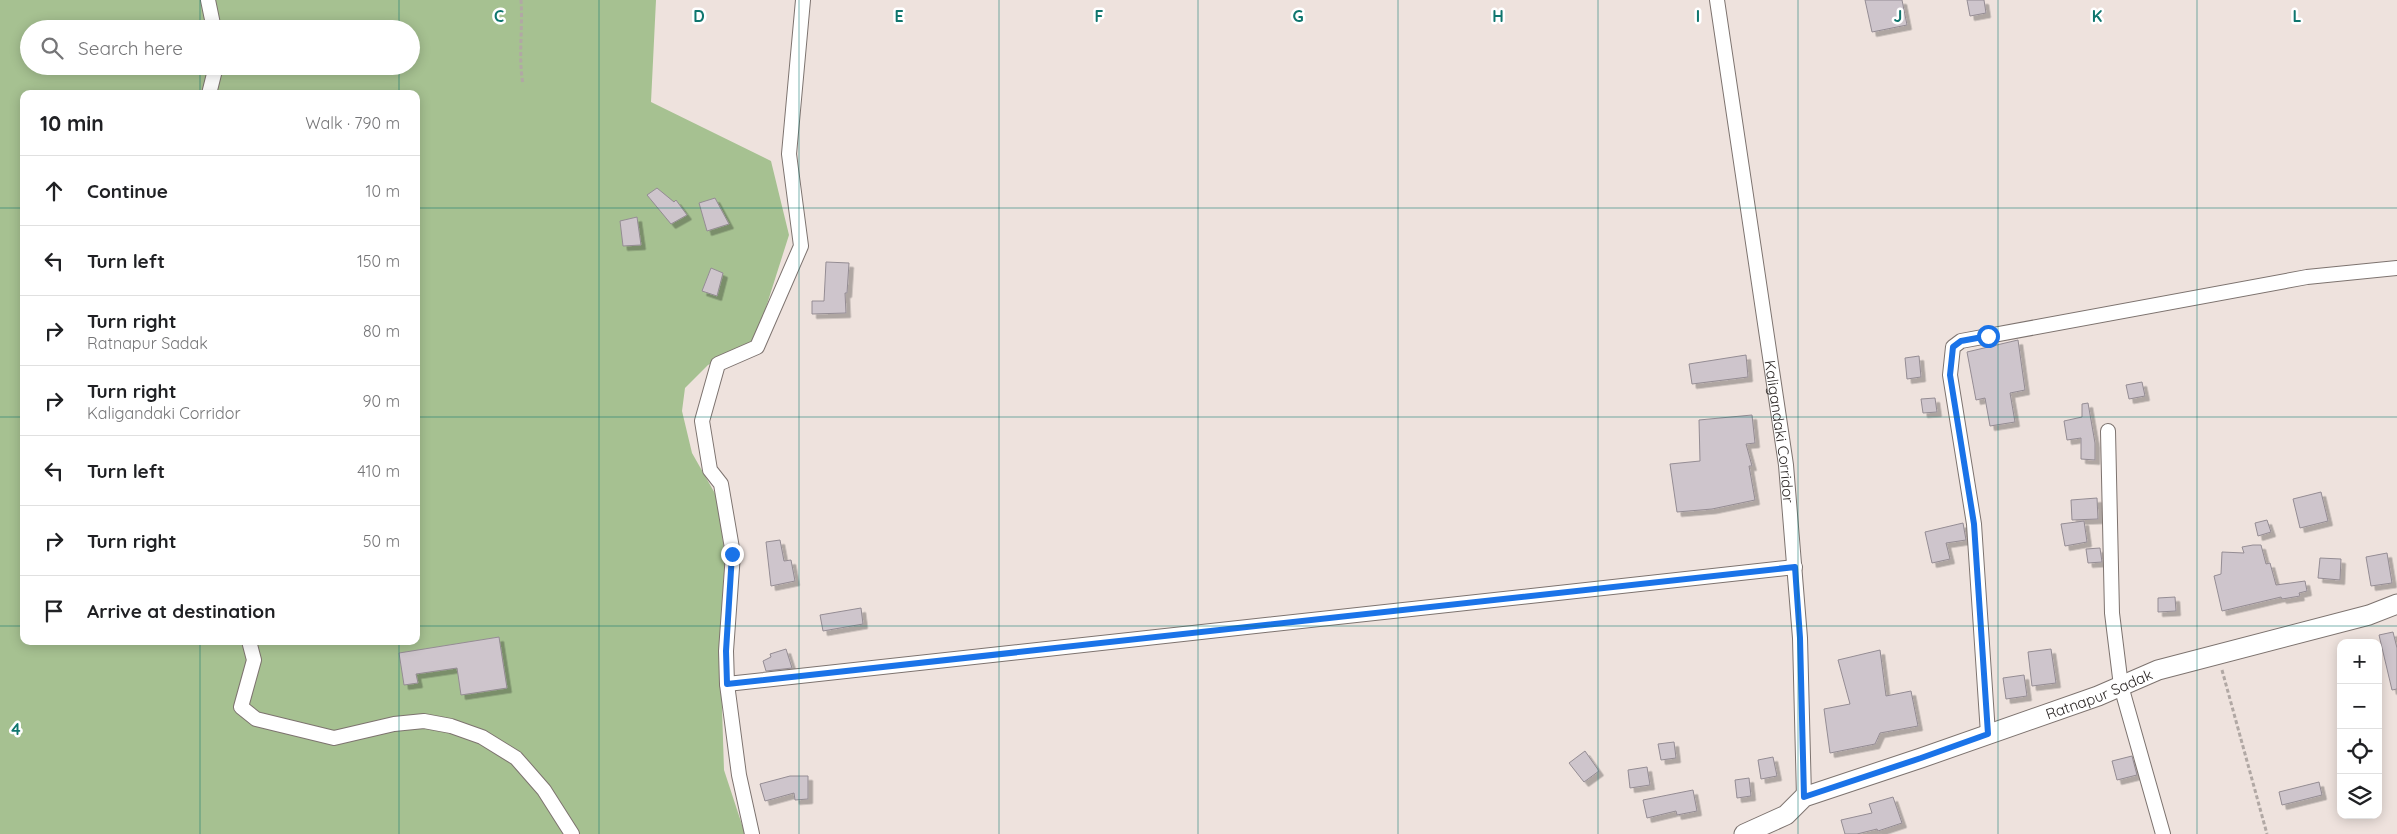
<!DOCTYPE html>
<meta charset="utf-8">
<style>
body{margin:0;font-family:Quicksand,sans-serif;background:#f6f6f6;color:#202124}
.controls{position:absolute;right:15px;bottom:15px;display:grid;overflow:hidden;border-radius:10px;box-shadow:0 2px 12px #0003}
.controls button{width:45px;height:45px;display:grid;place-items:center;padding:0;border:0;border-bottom:1px solid #e0e0e0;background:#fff;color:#202124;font:25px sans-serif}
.stop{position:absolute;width:15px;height:15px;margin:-11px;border:4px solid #1a73e8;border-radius:50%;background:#fff}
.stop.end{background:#1a73e8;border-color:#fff;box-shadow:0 1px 5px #0008}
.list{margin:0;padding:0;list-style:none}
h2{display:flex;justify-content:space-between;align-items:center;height:65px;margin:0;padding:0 20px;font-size:21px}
h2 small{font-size:16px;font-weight:400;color:#757577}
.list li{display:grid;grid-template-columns:32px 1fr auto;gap:15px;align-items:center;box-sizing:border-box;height:70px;padding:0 20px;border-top:1px solid #e0e0e0}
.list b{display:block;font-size:19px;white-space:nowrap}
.list p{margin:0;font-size:16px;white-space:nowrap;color:#757577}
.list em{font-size:16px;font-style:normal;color:#757577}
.icon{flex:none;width:28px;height:28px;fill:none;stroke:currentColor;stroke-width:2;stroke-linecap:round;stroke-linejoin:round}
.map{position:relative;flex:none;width:2397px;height:834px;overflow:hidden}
.search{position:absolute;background:#fff;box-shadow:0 2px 12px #0003;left:20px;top:20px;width:400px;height:55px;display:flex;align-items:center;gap:12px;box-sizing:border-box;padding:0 18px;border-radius:28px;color:#757577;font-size:19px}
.panel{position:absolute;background:#fff;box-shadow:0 2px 12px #0003;left:20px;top:90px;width:400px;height:555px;border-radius:10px}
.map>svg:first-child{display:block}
.green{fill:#a6c191;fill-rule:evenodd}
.building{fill:#cec5cc;stroke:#948c93;filter:url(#shadow)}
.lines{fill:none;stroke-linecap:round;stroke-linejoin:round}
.minor-casing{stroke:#7d736f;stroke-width:16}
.secondary-casing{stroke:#7d736f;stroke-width:21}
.path{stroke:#b1a8a4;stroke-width:3;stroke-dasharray:4 2.5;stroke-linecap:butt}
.minor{stroke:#fff;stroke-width:14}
.secondary{stroke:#fff;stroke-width:19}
.route{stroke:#1a73e8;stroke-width:6}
.grid{fill:none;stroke:#0f766e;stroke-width:1;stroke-opacity:0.55}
.labels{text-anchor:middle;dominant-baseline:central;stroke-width:5;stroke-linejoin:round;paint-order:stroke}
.street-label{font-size:15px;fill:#2b2625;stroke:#fff}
.grid-label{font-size:16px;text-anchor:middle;font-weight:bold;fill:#0f766e;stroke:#fff;stroke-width:5;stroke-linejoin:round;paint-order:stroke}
</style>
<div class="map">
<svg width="2397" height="834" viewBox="0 0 2397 834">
<defs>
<filter id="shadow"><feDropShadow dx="4.5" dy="4.5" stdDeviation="0" flood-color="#0004"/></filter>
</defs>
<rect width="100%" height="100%" fill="#eee2dd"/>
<path class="green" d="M0 0H656L651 102 771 161 789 235 756 339 708 365 685 388 682 411 692 453 717 497 725 556 720 645 724 770 745 834H0ZM29 29H411V66H29ZM24 94H416V641H24Z"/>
<g class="building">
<path d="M1865 0H1902L1907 25 1872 32Z"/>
<path d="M1967 0H1984L1986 13 1970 16Z"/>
<path d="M657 188 674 202 676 200 687 215 671 224 647 195Z"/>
<path d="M715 198 729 224 707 231 699 203Z"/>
<path d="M637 217 641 245 623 246 620 221Z"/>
<path d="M826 262 849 263 847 293H845L846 313 812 314V301H824Z"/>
<path d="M711 268 723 273 717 296 702 291Z"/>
<path d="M2018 340 2025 390 2010 393 2015 422 1990 426 1985 398 1976 400 1967 352Z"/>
<path d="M1746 355 1748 377 1692 384 1689 364Z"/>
<path d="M1919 356 1921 377 1907 379 1905 358Z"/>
<path d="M2142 382 2145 396 2129 399 2126 385Z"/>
<path d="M1935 398 1937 412 1923 413 1921 399Z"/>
<path d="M2088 403 2095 443V460L2081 459V438L2067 440 2064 421 2082 417V404Z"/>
<path d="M1752 415 1755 443 1746 444 1752 466H1749L1755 500 1712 509 1677 512 1670 464 1700 461 1699 420Z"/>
<path d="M2321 492 2328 521 2300 528 2293 499Z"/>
<path d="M2097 498 2098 519 2072 520 2071 500Z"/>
<path d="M2267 520 2271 532 2258 536 2255 523Z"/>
<path d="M2084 521 2087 542 2065 546 2061 524Z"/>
<path d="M1963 523 1966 540 1946 543 1950 559 1932 563 1925 532Z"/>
<path d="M780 540 784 561 791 560 795 581 771 586 766 542Z"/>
<path d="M2253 545H2261L2266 564 2270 563 2276 585 2305 581 2307 591 2299 593 2300 596 2282 599 2281 597 2222 611 2214 576 2221 574 2222 552 2244 553 2242 547Z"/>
<path d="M2100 548 2102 562 2088 563 2086 549Z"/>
<path d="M2387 553 2392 583 2371 586 2366 557Z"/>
<path d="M2320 558 2341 559 2340 580 2318 578Z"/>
<path d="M2175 597 2176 611 2158 612V598Z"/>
<path d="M861 608 863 624 823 631 820 615Z"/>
<path d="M2393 632 2397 648V689L2392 690 2379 635Z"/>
<path d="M499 637 507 688 461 695 457 668 416 674 418 683 404 685 399 653Z"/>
<path d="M786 649 792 668 766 671 763 661 771 657 770 654Z"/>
<path d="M2051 649 2056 683 2032 686 2028 652Z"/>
<path d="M1880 650 1886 696 1911 691 1918 726 1880 733 1875 744 1830 753 1824 709 1850 704 1838 660Z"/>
<path d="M2024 675 2027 696 2006 699 2003 678Z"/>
<path d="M1674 742 1676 758 1661 760 1658 744Z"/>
<path d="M1585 751 1599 771 1584 782 1569 763Z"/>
<path d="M2132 756 2137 775 2117 780 2112 761Z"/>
<path d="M1773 757 1777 776 1761 779 1758 760Z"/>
<path d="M1647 767 1650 785 1630 788 1628 770Z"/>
<path d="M790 776H808V799L795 800 794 793 765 801 760 784Z"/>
<path d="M1749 778 1751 796 1737 798 1735 780Z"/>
<path d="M2319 782 2322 795 2282 805 2279 792Z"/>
<path d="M1693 790 1697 811 1677 815 1676 811 1647 818 1643 800Z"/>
<path d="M1893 797 1902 823 1878 831 1877 829 1857 834H1845L1841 820 1872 813 1869 804Z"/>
</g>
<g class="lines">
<g class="minor-casing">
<g id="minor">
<path d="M208 0 214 29"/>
<path id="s1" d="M1717 0 1786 465 1800 638 1804 797"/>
<path d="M209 94 216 66"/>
<path d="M2108 431 2112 613 2121 686 2163 834"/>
<path d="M249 641 254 660 241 707 256 719 334 738 394 724 424 721 451 726 482 737 516 758 544 790 572 834"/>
<path d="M727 684 1795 567"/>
<path d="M1988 734 1974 524 1950 375 1953 347 1961 341 2307 277 2397 268"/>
<path d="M752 834 739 775 727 684 726 651 733 554 721 484 710 470 702 421 718 364 757 347 801 246 789 154 803 0"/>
</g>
</g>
<g class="secondary-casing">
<g id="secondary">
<path id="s2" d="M1744 834 1786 815 1804 797 1921 758 2098 696 2158 670 2369 615 2397 604"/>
</g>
</g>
<g class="path">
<path d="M521 0C523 27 518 58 523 84"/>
<path d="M2222 670 2267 834"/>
</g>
<use href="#minor" class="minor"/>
<use href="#secondary" class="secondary"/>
</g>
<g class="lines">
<path class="route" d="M732 554 726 651 727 684 1795 567 1800 638 1804 797 1921 758 1988 734 1974 524 1950 375 1953 347 1961 341 1988 336"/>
</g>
<path class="grid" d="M200 0V29M399 0V29M599 0V834M799 0V834M999 0V834M1198 0V834M1398 0V834M1598 0V834M1798 0V834M1998 0V834M2197 0V834M200 66V94M399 66V94M0 208H24M416 208H2397M0 417H24M416 417H2397M0 626H24M416 626H2397M200 641V834M399 641V834"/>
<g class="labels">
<g class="street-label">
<text stroke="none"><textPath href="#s1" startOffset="436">Kaligandaki Corridor</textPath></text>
<text stroke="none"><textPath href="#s2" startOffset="384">Ratnapur Sadak</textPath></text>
</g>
</g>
<g class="grid-label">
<text x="499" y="22">C</text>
<text x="699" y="22">D</text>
<text x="899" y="22">E</text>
<text x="1099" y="22">F</text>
<text x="1298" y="22">G</text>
<text x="1498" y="22">H</text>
<text x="1698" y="22">I</text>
<text x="1898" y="22">J</text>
<text x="2097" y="22">K</text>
<text x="2297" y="22">L</text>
<text x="16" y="735">4</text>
</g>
</svg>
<div class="controls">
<button>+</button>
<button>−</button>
<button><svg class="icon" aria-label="locate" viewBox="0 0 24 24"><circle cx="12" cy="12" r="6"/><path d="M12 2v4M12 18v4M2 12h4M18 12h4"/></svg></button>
<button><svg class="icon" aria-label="layers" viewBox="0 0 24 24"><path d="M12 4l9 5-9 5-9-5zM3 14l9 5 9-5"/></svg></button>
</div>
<div class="stop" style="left:1988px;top:336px"></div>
<div class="stop end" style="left:732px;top:554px"></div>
<div class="search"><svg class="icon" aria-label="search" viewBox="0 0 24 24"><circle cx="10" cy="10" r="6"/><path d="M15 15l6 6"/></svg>Search here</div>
<section class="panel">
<h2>10 min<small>Walk · 790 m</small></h2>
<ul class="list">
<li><svg class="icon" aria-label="ahead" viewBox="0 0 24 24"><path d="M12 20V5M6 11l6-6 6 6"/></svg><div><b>Continue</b></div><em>10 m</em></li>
<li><svg class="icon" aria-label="left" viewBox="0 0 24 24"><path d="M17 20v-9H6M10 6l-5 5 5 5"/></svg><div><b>Turn left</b></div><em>150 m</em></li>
<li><svg class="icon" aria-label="right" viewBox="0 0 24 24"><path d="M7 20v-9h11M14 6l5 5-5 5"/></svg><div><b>Turn right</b><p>Ratnapur Sadak</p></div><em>80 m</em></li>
<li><svg class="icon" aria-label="right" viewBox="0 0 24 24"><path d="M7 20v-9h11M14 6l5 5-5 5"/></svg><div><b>Turn right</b><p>Kaligandaki Corridor</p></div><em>90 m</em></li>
<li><svg class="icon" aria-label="left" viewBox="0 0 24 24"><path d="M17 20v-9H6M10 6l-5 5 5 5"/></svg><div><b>Turn left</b></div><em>410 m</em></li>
<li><svg class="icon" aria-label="right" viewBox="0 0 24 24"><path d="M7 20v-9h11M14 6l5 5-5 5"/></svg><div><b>Turn right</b></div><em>50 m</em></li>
<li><svg class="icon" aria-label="arrive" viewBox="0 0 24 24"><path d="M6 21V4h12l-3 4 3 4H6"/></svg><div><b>Arrive at destination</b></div></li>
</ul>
</section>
</div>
